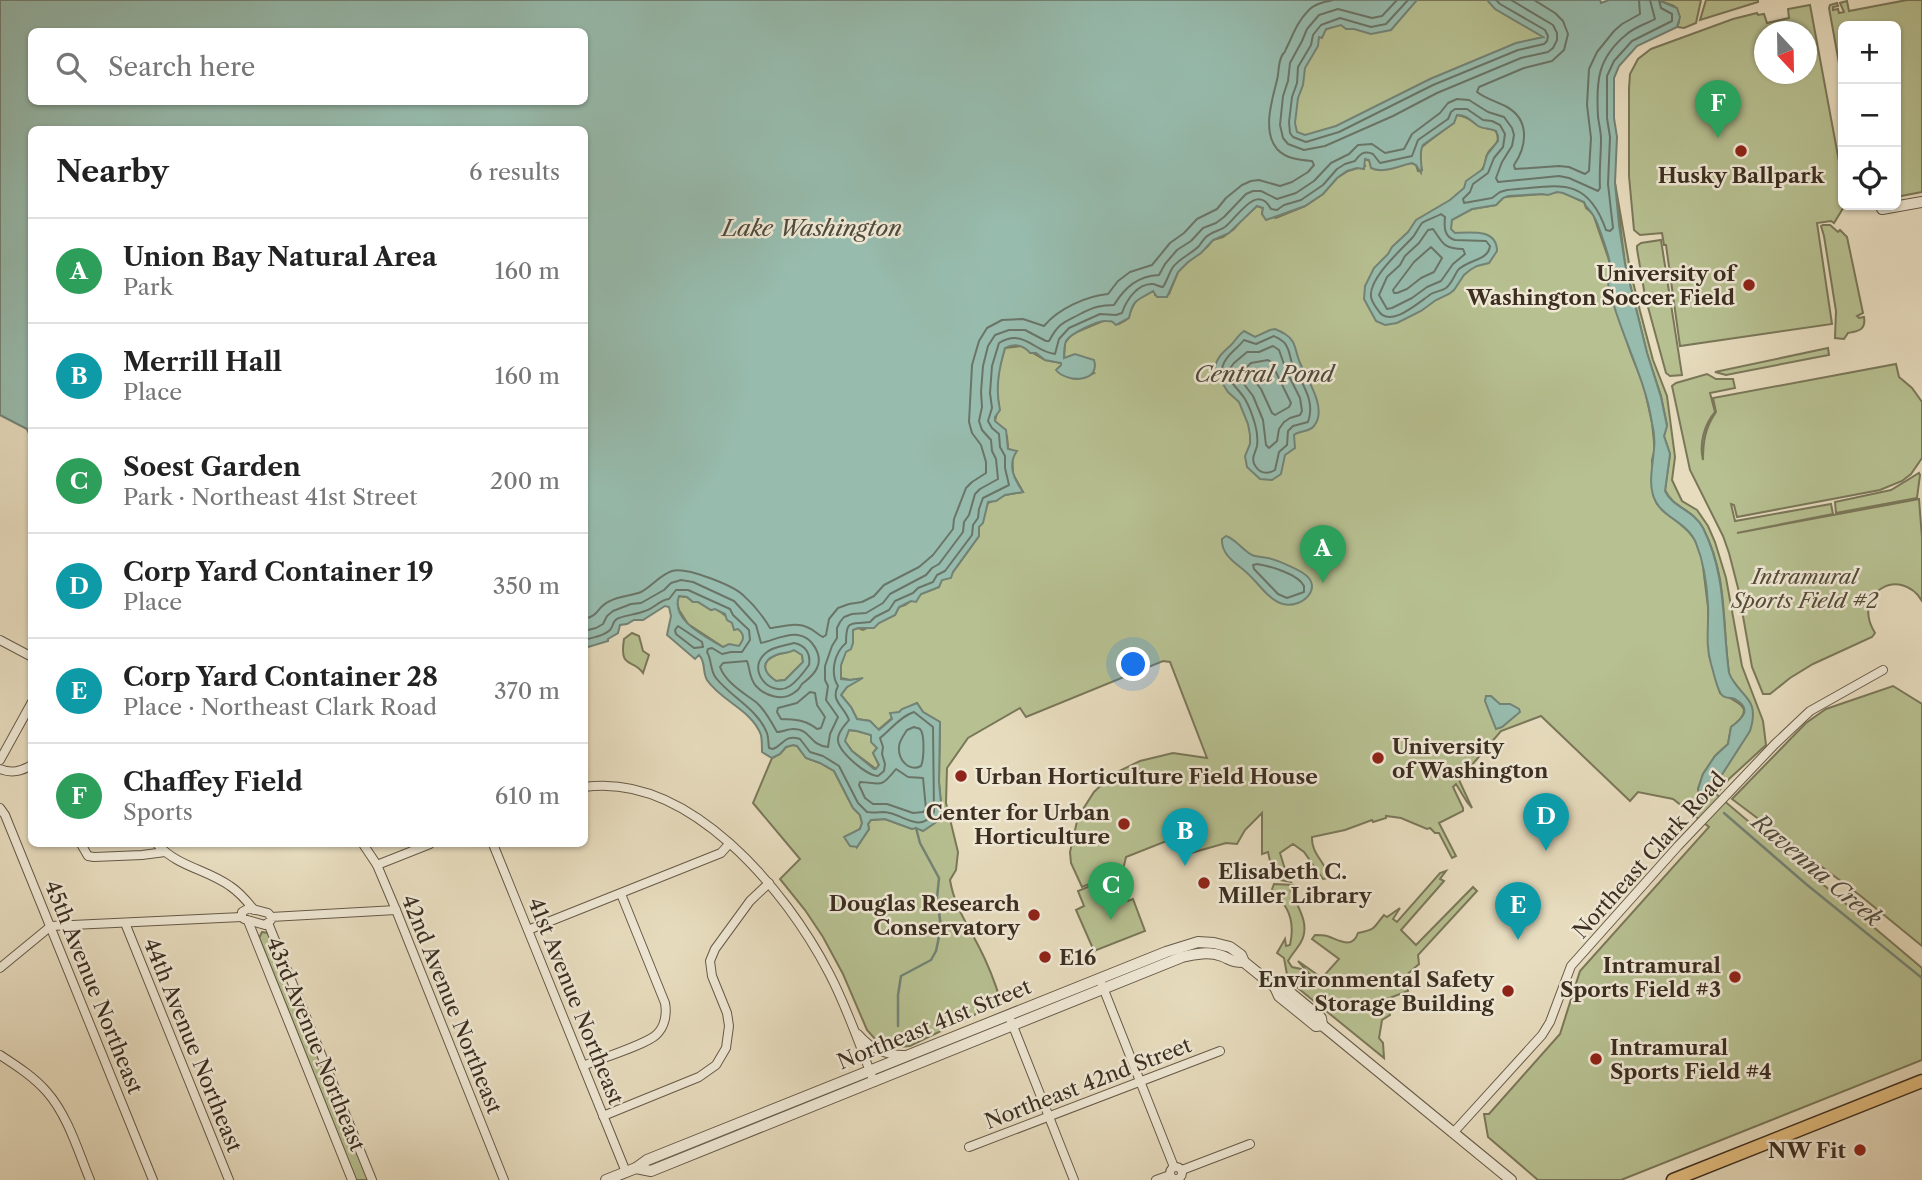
<!DOCTYPE html>
<meta charset="utf-8">
<style>
body{margin:0;font-family:"Libre Caslon Text",serif;background:#f2f2f2;color:#222}
.controls{position:absolute;right:21px;top:21px;display:grid;overflow:hidden;border-radius:10px;box-shadow:0 2px 5px #0004}
.controls button{width:63px;height:63px;display:grid;place-items:center;padding:0;border:0;border-bottom:2px solid #e0e0e0;background:#fff;color:#222;font:35px sans-serif}
.compass{position:absolute;left:1754px;top:21px;width:63px;height:63px;border-radius:50%;background:#fff;box-shadow:0 2px 5px #0004;rotate:158deg}
.you{position:absolute;left:1134px;top:665px;width:24px;height:24px;margin:-18px;border:5px solid #fff;border-radius:50%;background:#1a73e8;box-shadow:0 0 0 10px #1a73e833}
.badge{display:grid;place-items:center;width:46px;height:46px;border-radius:50%;background:#b45309;color:#fff;font-size:23px;font-weight:700}
.pin{position:absolute;translate:-50% -58px;filter:drop-shadow(0 2px 4px #0008)}
.pin::after{content:'';position:absolute;top:37px;width:24px;height:21px;background:inherit;clip-path:polygon(0 0,100% 0,50% 100%)}
.list{margin:0;padding:0;list-style:none}
h2{display:flex;justify-content:space-between;align-items:center;height:91px;margin:0;padding:0 28px;font-size:30px}
h2 small{font-size:23px;font-weight:400;color:#767676}
.list li{display:grid;grid-template-columns:46px 1fr auto;gap:21px;align-items:center;box-sizing:border-box;height:105px;padding:0 28px;border-top:2px solid #e0e0e0}
.list b{display:block;font-size:26px;white-space:nowrap}
.list p{margin:0;font-size:23px;white-space:nowrap;color:#767676}
.list em{font-size:23px;font-style:normal;color:#767676}
.icon{flex:none;width:38px;height:38px;fill:none;stroke:currentColor;stroke-width:2;stroke-linecap:round;stroke-linejoin:round}
.map{position:relative;flex:none;width:1922px;height:1180px;overflow:hidden}
.search{position:absolute;background:#fff;box-shadow:0 2px 5px #0004;left:28px;top:28px;width:560px;height:77px;display:flex;align-items:center;gap:18px;box-sizing:border-box;padding:0 24px;border-radius:10px;color:#767676;font-size:26px}
.panel{position:absolute;background:#fff;box-shadow:0 2px 5px #0004;left:28px;top:126px;width:560px;height:721px;border-radius:10px}
.map>svg:first-child{display:block}
.green{fill:#b7c091;stroke:#7a7759;stroke-width:2;fill-rule:evenodd}
.water{fill:#97bcae;stroke:#738376;stroke-width:2;fill-rule:evenodd}
.lines{fill:none;stroke-linecap:round;stroke-linejoin:round}
.shore{stroke:#6a7568;stroke-width:2}
.stream{stroke:#738376;stroke-width:2.5}
.minor-casing{stroke:#675a48;stroke-width:10}
.tertiary-casing{stroke:#675a48;stroke-width:12}
.primary-casing{stroke:#3c2e21;stroke-width:15}
.minor{stroke:#efe8d5;stroke-width:8}
.tertiary{stroke:#efe8d5;stroke-width:10}
.primary{stroke:#e4be7f;stroke-width:12}
.poi-dot{fill:#8f2418;stroke:#efe8d5;stroke-width:2.5}
.labels{text-anchor:middle;dominant-baseline:central;stroke-width:5;stroke-linejoin:round;paint-order:stroke}
.poi-label{font-size:21px;font-weight:bold;fill:#3c2e21;stroke:#efe8d5;text-anchor:end}
.park-label{font-size:21px;font-style:italic;fill:#554b37;stroke:#efe8d5}
.street-label{font-size:21px;fill:#3c2e21;stroke:#efe8d5}
.water-label{font-size:23px;font-style:italic;fill:#4e4a3d;stroke:#efe8d5}
</style>
<div class="map">
<svg width="1922" height="1180" viewBox="0 0 1922 1180">
<rect width="100%" height="100%" fill="#e7dcbe"/>
<filter id="stains"><feTurbulence type="fractalNoise" baseFrequency=".00286" numOctaves="4"/><feColorMatrix values="0 0 0 0 .2 0 0 0 0 .09 0 0 0 0 .02 0 0 0 .5 -.17"/></filter>
<radialGradient id="worn" r=".72"><stop offset=".6" stop-color="#630" stop-opacity="0"/><stop offset="1" stop-color="#630" stop-opacity=".3"/></radialGradient>
<g class="green">
<path d="M1404 0H1512L1550 35 1313 142 1290 131 1311 35Z"/>
<path d="M1658 0H1701L1696 23 1684 28 1677 27 1679 22 1674 6Z"/>
<path d="M1706 0H1758V2L1700 20Z"/>
<path d="M1907 0H1922V192L1896 197V26H1843V85L1829 8 1830 5 1837 3 1838 6 1833 7V10L1838 9 1839 13 1844 12 1840 3 1847 1 1849 11Z"/>
<path d="M1810 5 1843 183V205H1845L1834 223 1831 221 1817 223 1832 324 1680 346 1666 245H1664L1662 233 1640 235 1634 230 1629 176V88L1630 74 1638 59 1651 49 1733 19 1757 13 1758 15 1764 14 1767 23 1789 18 1788 9ZM1764 32H1806V74H1764Z"/>
<path d="M1457 115C1467 116 1471 121 1478 125 1483 129 1490 128 1496 131 1502 145 1491 145 1487 155 1485 159 1486 163 1484 166 1478 179 1454 198 1442 206L1451 220 1472 209 1496 205 1504 197 1542 194C1550 195 1554 191 1561 192 1569 193 1576 200 1584 202L1586 208 1593 214 1608 257 1610 265 1608 281 1611 294 1631 354 1644 386 1652 423 1654 442V452L1652 460 1653 495 1657 504 1688 531 1695 540 1702 559 1708 607 1709 654 1720 693C1739 703 1757 708 1731 727L1728 744 1715 756 1703 774 1698 789 1706 798 1750 703 1731 678 1729 673C1722 623 1728 576 1703 528 1693 509 1673 508 1665 490L1670 454 1664 436 1667 425 1661 396 1647 353 1625 264 1615 183 1630 269 1640 311 1653 360 1667 396 1675 457 1672 480 1682 501 1697 510 1708 526 1715 542 1726 578 1742 666 1763 721 1766 745 1729 779 1716 794 1922 968V1060L1621 1180H1538L1488 1137 1484 1114H1489L1560 1034 1580 971 1709 827 1673 799 1638 792 1630 801 1541 716 1501 731 1459 780 1472 808 1467 802 1456 784 1453 787 1463 808V811L1439 823 1456 856 1452 858 1439 833H1435L1430 828 1427 829 1401 818 1386 816V818L1373 822 1372 820 1345 830 1312 837C1311 854 1326 862 1329 878L1323 879 1304 852 1293 844 1280 853 1284 866 1291 882 1274 879 1268 852 1262 854V813L1245 830 1237 844 1226 843 1191 853 1184 834 1126 857 1123 870 1082 887 1071 863 1070 852 1078 817 1094 792 1113 774 1140 761 1173 753 1207 758 1170 662 1163 661 1026 717 1020 708 968 738 947 768 946 803 958 852 956 870 950 880C954 905 967 924 978 945 988 964 995 982 1001 1002L910 1046 899 1047 882 1043 875 1039 867 1030 843 974 823 937 805 910 780 879 800 859 753 803 772 758 780 754 786 747 793 745 797 746 806 758 820 763 834 771 853 808 860 815 862 823 860 829 855 832 857 847 869 829 868 824 871 820 885 819 912 829 942 814 939 782 940 722 923 712 917 703 899 712 878 730 870 721 857 719 851 707 841 695 847 687 860 679 850 680 841 678V665L852 630 858 628 863 630 895 615 899 607 905 605 921 594 939 587 941 580 953 572 979 536V527L988 503 1005 495 1023 492 1013 474 1012 450 1008 449 1007 436 995 421 999 405 997 392 999 367 1005 348 1021 346 1045 360 1061 363C1064 383 1079 381 1094 373L1064 358 1065 343 1072 334 1103 321H1112L1119 324 1126 320 1136 300 1153 291 1155 293V295L1169 294 1178 272 1188 262 1207 247 1213 240 1223 237 1234 229 1244 217 1257 206 1263 208 1262 214 1276 218 1305 206 1323 194 1337 178 1348 171 1365 166 1363 162 1365 159 1370 161 1371 167 1412 163 1416 165 1418 171 1422 170 1420 161 1421 148C1432 137 1450 129 1457 115Z"/>
<path d="M1823 225H1830L1838 232 1840 230 1847 237 1863 313 1857 316 1859 318 1864 317C1866 330 1859 331 1848 333L1844 339 1835 338 1836 311 1824 236 1821 226Z"/>
<path d="M1661 240 1682 375 1670 376 1666 373 1645 296 1637 249V246L1641 243Z"/>
<path d="M1828 348 1829 355 1818 357 1726 375 1715 372Z"/>
<path d="M1896 364 1899 377 1912 388 1922 402V458L1911 474 1902 481 1880 490 1737 517 1734 505 1731 504 1735 521 1831 504 1833 514 1737 533 1919 499 1922 538V601C1901 565 1850 593 1875 633L1872 637 1813 664 1790 678 1770 694H1763L1752 667 1738 588 1729 553 1723 536 1690 470 1672 386 1676 383 1707 374 1716 379H1733L1735 388 1710 393 1715 412C1704 425 1699 444 1703 460 1703 442 1705 428 1716 412L1713 398Z"/>
<path d="M1919 473 1920 475 1917 498 1836 513 1835 502 1891 490Z"/>
<path d="M679 596 687 597 693 602H698L711 610 715 608C722 613 740 626 743 634 745 639 742 642 739 646L723 647 688 624 679 610 677 602Z"/>
<path d="M632 633 639 636 643 651 649 655 643 673C633 658 619 670 624 639Z"/>
<path d="M794 650 802 655 803 662 785 680 776 681C764 673 759 662 776 655 783 652 787 654 794 650Z"/>
<path d="M1893 686 1922 704V946L1862 897 1732 799 1806 723 1826 709Z"/>
<path d="M849 730 857 731 871 735 877 748 873 753 879 765 876 769 852 751 844 740Z"/>
<path d="M1446 871 1440 879 1444 881 1401 930 1416 945 1473 887 1477 891 1418 955 1419 964 1403 978 1408 991 1387 999 1390 1015 1382 1020 1379 1038 1383 1043 1384 1058 1288 980 1284 958 1277 953 1285 939 1286 946 1290 945C1295 923 1290 905 1271 892L1274 884 1293 885 1290 889C1297 906 1311 924 1301 942 1297 949 1292 954 1288 961L1292 967 1301 969 1305 976 1313 978 1298 961 1322 978 1339 959 1312 939 1315 935C1319 935 1323 935 1327 936 1339 940 1352 950 1358 933 1377 929 1373 928 1384 915L1387 917 1400 908 1393 919 1397 922 1440 873Z"/>
<path d="M1117 875 1128 901 1133 899 1145 931 1094 951 1076 910 1084 906 1078 891Z"/>
<path d="M262 932 268 933 368 1180H356L259 938Z"/>
</g>
<g class="water">
<path d="M0 0H1417L1391 30 1371 34 1354 29H1346L1341 25 1326 29 1322 38 1319 37 1318 46 1305 68 1303 85 1298 98 1295 123 1297 132 1305 135 1336 126 1430 79 1516 43 1543 37 1495 9 1487 0H1600L1601 3 1609 0H1658L1677 8 1680 17 1677 27 1637 46 1619 66 1614 78V118L1617 137 1615 183 1619 225 1625 264 1647 353 1661 397 1667 426 1664 436 1670 454 1665 491C1673 508 1693 509 1703 528 1727 576 1722 623 1729 673 1739 698 1761 696 1750 731L1705 801 1699 796 1698 789 1703 774 1715 756 1728 744 1731 727C1742 719 1753 709 1735 699 1729 696 1725 700 1721 694 1716 686 1714 673 1711 664 1705 644 1709 625 1708 605 1707 584 1704 563 1696 543 1687 522 1664 518 1656 502 1647 486 1653 465 1654 449 1655 441 1654 431 1652 423 1646 384 1628 349 1616 312 1613 302 1608 291 1608 281 1608 275 1611 270 1610 265 1610 258 1597 220 1593 215 1590 210 1586 208 1584 202L1563 193 1557 192 1548 195 1542 194 1508 196 1503 198 1496 205 1472 209 1452 220 1451 229 1455 233C1472 232 1497 229 1497 251L1489 263 1477 266 1470 270 1464 275 1454 290 1449 294 1436 300 1421 311 1397 323 1385 325 1376 321 1364 299 1365 286 1374 268 1388 254 1392 247 1408 232 1416 220 1450 200 1464 188 1466 181 1483 169 1487 155 1498 141V136L1496 131C1490 128 1483 129 1478 126 1471 121 1467 115 1457 115L1454 123 1423 145C1418 154 1423 165 1421 173L1416 165 1412 163C1399 166 1383 174 1371 168L1369 160 1365 159 1364 169 1357 168 1347 171 1337 178 1323 194 1305 206 1266 220 1262 214 1263 208 1257 206 1229 233 1213 240 1201 253 1188 262 1178 272 1167 297H1157L1153 291C1139 300 1133 298 1129 318L1116 325C1112 321 1112 321 1106 321 1098 320 1070 334 1066 341 1064 346 1064 353 1064 358L1075 354 1094 360C1101 383 1066 383 1056 370L1061 365V363L1045 360 1036 353H1030C1024 345 1014 343 1005 348 999 369 995 388 1000 410L995 417V421L1006 430 1008 449 1017 451C1007 465 1014 479 1023 492L1005 495 996 501 988 502 983 523 979 527V536L953 572 951 578 942 580 939 587 921 594 916 602 911 601 899 607 895 615 879 623 874 628H858L853 630V643L851 649 846 652 841 665V679L850 680 863 678 847 687 841 695 851 707 857 719 870 721 879 730 892 719 890 713 899 712 902 709 917 703 923 712 940 722 939 782 942 814 935 823 923 831 916 828 912 829 885 819 871 820 868 824 869 829 857 847 850 846 844 837 860 829 862 823 860 815 853 808 834 771 820 763 806 758 797 746 793 745 786 747 780 754 772 758 762 752C762 747 762 740 761 735 752 710 721 701 707 680 702 671 706 662 699 655L695 659 667 635 671 616 669 607 665 606 643 620H634L627 624 620 625 618 633 608 639V641L585 648 584 130H32L31 438 27 429 0 415ZM32 32H584V102H32ZM679 596 687 597 693 602H698L711 610 715 609 725 614 727 620 732 623 734 630 738 629C745 635 744 639 739 646L729 644 723 647C707 637 670 621 679 596ZM794 650 802 655 803 662 785 680 776 681C764 673 759 662 776 655 783 652 787 654 794 650ZM849 730 857 731 871 735V742L877 748 873 753 879 765 876 769H874L852 751 845 741Z"/>
<path d="M1275 329C1282 332 1289 335 1293 342 1296 348 1297 356 1300 363 1307 379 1328 409 1314 426 1308 433 1300 430 1294 435L1295 448 1285 455 1281 474 1272 480 1260 479 1247 467 1245 456 1250 444V435L1248 424 1239 402 1228 392 1214 370C1217 357 1222 353 1231 345 1236 340 1238 335 1244 331L1255 337 1270 330Z"/>
<path d="M1226 536C1236 539 1242 550 1252 555 1257 557 1262 557 1268 558 1277 560 1295 568 1303 573 1325 587 1302 609 1283 604 1268 600 1258 582 1246 572 1236 563 1221 555 1222 539Z"/>
<path d="M1486 696H1491L1500 704H1510L1519 709 1520 712 1502 727 1496 729 1485 701Z"/>
</g>
<g class="lines">
<g class="shore">
<path d="M1397 0 1382 16 1372 18 1338 9 1319 15 1307 29 1302 41 1290 63 1288 81 1283 96 1280 125 1283 138 1288 144 1304 150 1325 146 1393 116 1437 93 1521 58 1548 52 1553 48 1557 40V33L1553 25 1511 0"/>
<path d="M1408 0 1386 24 1371 27 1340 18 1321 25 1313 35 1311 45 1298 67 1297 83 1292 97 1289 122 1290 133 1293 137 1306 142 1339 132 1433 85 1518 50 1544 44 1547 41 1548 36 1545 30 1500 4 1496 0"/>
<path d="M1534 0 1555 13 1563 21 1568 34 1564 50 1552 61 1524 68 1479 87 1477 92C1486 99 1496 101 1507 107 1530 120 1527 146 1514 165L1515 169 1559 166 1569 167 1585 174 1589 171 1591 138 1587 105 1589 69 1597 52 1614 31 1622 24 1640 14 1639 0"/>
<path d="M1441 214 1445 217C1444 227 1444 237 1455 240L1486 241 1490 246C1488 261 1469 259 1458 270 1454 276 1452 283 1446 288 1442 291 1436 291 1431 294 1419 302 1389 330 1378 310 1375 306 1371 301 1371 296 1369 278 1402 249 1413 237 1416 233 1419 227 1422 223 1426 220 1436 217 1441 214Z"/>
<path d="M1433 229C1443 243 1443 249 1463 249L1465 254 1453 264 1441 281 1427 287 1412 298 1392 308 1387 309 1379 295 1387 277 1400 265 1405 256 1419 243 1428 230Z"/>
<path d="M1431 247 1442 258 1434 272 1421 278 1407 289 1397 293H1394L1393 290 1414 262Z"/>
<path d="M1274 336C1279 339 1285 341 1287 347 1290 352 1290 358 1292 363 1301 383 1316 400 1308 422L1293 426 1288 431 1287 445 1279 452 1275 470C1268 474 1261 474 1256 467 1250 459 1255 454 1257 446 1258 439 1257 431 1255 424 1253 417 1249 406 1245 399 1238 388 1228 381 1222 368 1225 356 1236 350 1244 340L1256 344Z"/>
<path d="M1273 346 1279 350 1286 370 1300 398 1302 411 1300 415 1290 418 1284 422 1279 429 1277 441 1269 448 1266 445 1263 420 1253 396 1231 367 1234 363 1247 352H1259Z"/>
<path d="M1268 360 1271 362 1291 403 1289 407 1275 415 1272 413 1261 389 1245 369 1251 363Z"/>
<path d="M1257 564C1270 566 1298 574 1304 586V592L1287 598 1278 594 1254 569 1253 565Z"/>
<path d="M584 619C600 616 597 606 610 601 619 596 631 596 641 592 652 586 660 575 672 571 687 567 732 585 743 595 753 604 763 616 770 628 783 627 796 621 809 628 814 630 818 635 823 637L826 635 829 619 838 608 849 604 862 602 874 596 884 585 919 567 933 555 953 529 954 519 966 488 972 482 986 473V462L981 445 972 433 969 422 972 365 979 341 987 328 1002 320 1023 319 1044 326C1058 309 1086 296 1108 294L1118 281 1130 272 1152 265 1170 243 1184 233 1197 219 1217 209 1226 198 1242 185 1251 181 1259 180 1280 186 1292 182 1308 172 1314 165 1312 161C1300 160 1286 159 1277 149 1262 131 1272 100 1277 80 1279 73 1278 65 1281 58 1284 50 1283 57 1286 49 1293 35 1297 22 1308 11 1314 4 1324 2 1333 0"/>
<path d="M678 626 702 642 703 647 694 648 676 634 675 630Z"/>
<path d="M584 631 596 628 603 624 607 616 613 611 631 604 641 603 664 590 671 583 681 580 693 582 734 601 756 625 761 643C772 641 786 633 798 635 812 637 823 655 817 668 814 675 808 679 802 684 799 688 799 690 795 692 783 702 765 696 756 686 749 678 750 668 747 661L723 663 720 667C726 683 744 693 757 703 765 710 772 723 777 732 782 732 788 729 793 729 812 729 808 745 828 747L830 734 838 717 826 700 828 686 825 680V666L832 646 837 638V628L840 622 844 617 852 614 866 613 883 603 890 594 926 575 932 568 939 564 963 532 964 522 969 515 975 494 980 489 998 479 996 459 992 451 991 440 982 430 979 421 982 407 981 392 983 366 988 346 995 335 1009 330H1025L1046 341H1049C1060 321 1064 323 1082 313 1094 307 1101 305 1114 305 1125 287 1138 276 1159 275L1165 264 1177 250 1191 241 1203 228 1216 223 1224 217 1246 194 1253 191H1261L1277 199 1296 193 1314 181 1331 163 1349 154 1358 145 1372 144 1385 153 1404 149 1412 134 1440 113 1448 103 1457 99 1469 100 1488 112 1504 117 1512 128 1514 135 1512 146 1502 162 1496 178 1498 182 1559 176 1569 178 1598 191 1600 188C1599 171 1601 155 1601 139 1601 132 1599 124 1598 117 1596 82 1597 58 1627 34 1635 27 1646 24 1655 19L1650 0"/>
<path d="M584 640C593 637 603 637 610 630 614 626 612 620 619 618 627 615 638 614 645 611 655 608 659 600 669 599L676 590H688L730 609 733 615 749 630 750 640 742 652H731L722 654 712 648 708 649 707 652C712 660 710 671 716 678 731 697 757 709 766 731 769 736 768 743 769 748L773 749C784 745 784 734 800 739L810 752 823 756 839 766 858 803 867 812C873 813 879 812 884 812 903 813 920 835 934 812L933 727 914 712C901 716 890 730 880 738L883 747 882 754 885 764 884 771 878 776C867 776 837 751 838 739 838 731 845 725 849 720 844 706 830 701 838 686 830 673 834 653 846 643 846 618 851 625 870 622L875 617 889 610 895 601 913 593 918 588 933 582 937 575 945 571 972 535 973 525 978 518 979 509 983 498 1009 485 1005 468V456L1000 447 999 434 992 428 988 421 992 408 990 393 992 366 999 343C1024 328 1034 352 1055 354L1059 339 1069 328 1100 314 1116 315 1122 313C1126 301 1137 283 1153 284 1157 285 1160 287 1163 287 1167 281 1169 273 1173 267 1180 258 1191 254 1199 246 1201 243 1203 240 1206 237 1211 232 1219 231 1225 227 1237 218 1257 182 1271 209L1277 210 1284 205 1301 200 1323 185 1337 169 1345 164 1355 161C1360 154 1364 150 1373 154L1380 163 1412 156 1418 140 1448 119 1451 112 1455 109H1467L1483 120 1492 121 1500 125 1505 134 1503 147 1494 158 1488 173 1473 184 1470 192 1463 199 1464 203 1492 198 1500 192 1507 190C1556 187 1586 173 1606 230L1610 231 1613 228 1608 184 1610 137 1607 118V76L1614 61 1632 41 1672 21V14L1661 8 1659 0"/>
<path d="M794 643C805 645 811 653 809 665 804 672 797 681 790 686 771 699 744 669 767 652 775 646 785 646 794 643Z"/>
<path d="M810 692 815 693 817 705 825 717 821 728 817 729C805 719 795 720 781 719L777 712 778 708 797 703Z"/>
<path d="M914 727C916 728 919 728 920 729 925 734 924 759 921 766 909 772 898 760 899 747 899 741 904 735 907 730Z"/>
<path d="M896 769 908 777 923 778 926 809 923 812 913 813 887 804H873L865 798 859 785 860 782C882 783 880 789 896 769Z"/>
</g>
<g class="stream">
<path d="M1724 813 1806 884 1922 978"/>
<path d="M898 1026V995L901 976 931 960 936 951 941 927 937 898 939 878 920 843 916 828"/>
</g>
<g class="minor-casing">
<g id="minor">
<path d="M0 640 32 657"/>
<path d="M0 760 32 702"/>
<path d="M0 769C12 774 21 771 32 765"/>
<path d="M584 787C689 772 786 890 829 973 847 1007 860 1046 874 1082"/>
<path d="M0 808 5 815 153 1180"/>
<path d="M81 844 88 856 94 857 142 855 165 852"/>
<path d="M157 844C178 867 206 869 230 886 239 892 247 901 254 910"/>
<path d="M363 844 377 865 396 910 504 1180"/>
<path d="M493 844 626 1172"/>
<path d="M377 865 430 844"/>
<path d="M271 917V920L265 925 244 919 242 917V912L249 908 268 913 271 917 396 910"/>
<path d="M248 921 352 1180"/>
<path d="M125 923 229 1180"/>
<path d="M268 923 372 1180"/>
<path d="M528 930 721 853 729 844"/>
<path d="M0 968 51 926 242 917"/>
<path d="M1102 985 1174 1167"/>
<path d="M1011 1021 1074 1180"/>
<path d="M858 1034C871 1049 885 1055 904 1055"/>
<path d="M0 1055C17 1066 34 1077 47 1092 68 1116 78 1151 90 1180"/>
<path d="M583 1066C599 1059 645 1045 656 1035 665 1027 667 1014 665 1003L621 894"/>
<path d="M603 1116 699 1077 716 1065 726 1048 729 1026 727 1013 712 976 710 961 715 949 750 901 769 883"/>
<path d="M1453 1133 1542 1035 1550 1022 1571 966 1678 846 1775 744 1810 711 1883 670"/>
<path d="M969 1147 1220 1051"/>
<circle cx="1176" cy="1173" r="6"/>
<path d="M1182 1170 1250 1144"/>
<path d="M1156 1180 1170 1175"/>
</g>
</g>
<g class="tertiary-casing">
<g id="tertiary">
<path d="M1882 209 1922 202"/>
<path d="M1275 987 1279 996 1316 1026 1322 1025 1511 1180"/>
<path d="M636 1168 651 1171 1182 957C1195 954 1209 951 1222 956 1232 960 1232 962 1244 962"/>
<path d="M606 1180 636 1168 647 1160 1166 952 1198 942 1214 943 1230 947 1241 955 1244 962 1275 987 1287 990 1321 1018 1322 1025"/>
</g>
</g>
<g class="primary-casing">
<path id="primary" d="M1673 1180 1922 1081"/>
</g>
<use href="#minor" class="minor"/>
<use href="#tertiary" class="tertiary"/>
<use href="#primary" class="primary"/>
</g>
<g class="poi-dot">
<circle cx="1741" cy="151" r="7"/>
<circle cx="1749" cy="285" r="7"/>
<circle cx="1378" cy="758" r="7"/>
<circle cx="961" cy="776" r="7"/>
<circle cx="1124" cy="824" r="7"/>
<circle cx="1204" cy="883" r="7"/>
<circle cx="1034" cy="915" r="7"/>
<circle cx="1045" cy="957" r="7"/>
<circle cx="1735" cy="977" r="7"/>
<circle cx="1508" cy="991" r="7"/>
<circle cx="1596" cy="1059" r="7"/>
<circle cx="1860" cy="1150" r="7"/>
</g>
<g class="labels">
<g class="poi-label">
<text x="1741" y="175" text-anchor="middle">Husky Ballpark</text>
<text x="1735" y="273">University of<tspan x="1735" dy="24">Washington Soccer Field</tspan></text>
<text x="1392" y="746" text-anchor="start">University<tspan x="1392" dy="24">of Washington</tspan></text>
<text x="975" y="776" text-anchor="start">Urban Horticulture Field House</text>
<text x="1110" y="812">Center for Urban<tspan x="1110" dy="24">Horticulture</tspan></text>
<text x="1218" y="871" text-anchor="start">Elisabeth C.<tspan x="1218" dy="24">Miller Library</tspan></text>
<text x="1020" y="903">Douglas Research<tspan x="1020" dy="24">Conservatory</tspan></text>
<text x="1059" y="957" text-anchor="start">E16</text>
<text x="1721" y="965">Intramural<tspan x="1721" dy="24">Sports Field #3</tspan></text>
<text x="1494" y="979">Environmental Safety<tspan x="1494" dy="24">Storage Building</tspan></text>
<text x="1610" y="1047" text-anchor="start">Intramural<tspan x="1610" dy="24">Sports Field #4</tspan></text>
<text x="1846" y="1150">NW Fit</text>
</g>
<g class="park-label">
<text x="1805" y="576">Intramural<tspan x="1805" dy="24">Sports Field #2</tspan></text>
</g>
<g class="street-label">
<text transform="translate(1649 855) rotate(-48)">Northeast Clark Road</text>
<text transform="translate(94 987) rotate(68)">45th Avenue Northeast</text>
<text transform="translate(576 1001) rotate(68)">41st Avenue Northeast</text>
<text transform="translate(452 1004) rotate(68)">42nd Avenue Northeast</text>
<text transform="translate(934 1024) rotate(-22)">Northeast 41st Street</text>
<text transform="translate(316 1044) rotate(68)">43rd Avenue Northeast</text>
<text transform="translate(193 1045) rotate(68)">44th Avenue Northeast</text>
<text transform="translate(1088 1083) rotate(-21)">Northeast 42nd Street</text>
</g>
<g class="water-label">
<text x="812" y="228">Lake Washington</text>
<text x="1264" y="374">Central Pond</text>
<text transform="translate(1817 870) rotate(40)">Ravenna Creek</text>
</g>
</g>
<rect width="100%" height="100%" filter="url(#stains)"/>
<rect width="100%" height="100%" fill="url(#worn)"/>
</svg>
<div class="controls">
<button>+</button>
<button>−</button>
<button><svg class="icon" aria-label="locate" viewBox="0 0 24 24"><circle cx="12" cy="12" r="6"/><path d="M12 2v4M12 18v4M2 12h4M18 12h4"/></svg></button>
</div>
<svg class="compass" viewBox="-18 -18 36 36"><path d="M0-13l5 13h-10z" fill="#e53935"/><path d="M0 13l5-13h-10z" fill="#767676"/></svg>
<div class="you"></div>
<div class="pin badge" style="left:1323px;top:583px;background:#2e9e5b">A</div>
<div class="pin badge" style="left:1185px;top:866px;background:#0f9aa8">B</div>
<div class="pin badge" style="left:1111px;top:920px;background:#2e9e5b">C</div>
<div class="pin badge" style="left:1546px;top:851px;background:#0f9aa8">D</div>
<div class="pin badge" style="left:1518px;top:940px;background:#0f9aa8">E</div>
<div class="pin badge" style="left:1718px;top:138px;background:#2e9e5b">F</div>
<div class="search"><svg class="icon" aria-label="search" viewBox="0 0 24 24"><circle cx="10" cy="10" r="6"/><path d="M15 15l6 6"/></svg>Search here</div>
<section class="panel">
<h2>Nearby<small>6 results</small></h2>
<ul class="list">
<li><span class="badge" style="background:#2e9e5b">A</span><div><b>Union Bay Natural Area</b><p>Park</p></div><em>160 m</em></li>
<li><span class="badge" style="background:#0f9aa8">B</span><div><b>Merrill Hall</b><p>Place</p></div><em>160 m</em></li>
<li><span class="badge" style="background:#2e9e5b">C</span><div><b>Soest Garden</b><p>Park · Northeast 41st Street</p></div><em>200 m</em></li>
<li><span class="badge" style="background:#0f9aa8">D</span><div><b>Corp Yard Container 19</b><p>Place</p></div><em>350 m</em></li>
<li><span class="badge" style="background:#0f9aa8">E</span><div><b>Corp Yard Container 28</b><p>Place · Northeast Clark Road</p></div><em>370 m</em></li>
<li><span class="badge" style="background:#2e9e5b">F</span><div><b>Chaffey Field</b><p>Sports</p></div><em>610 m</em></li>
</ul>
</section>
</div>
